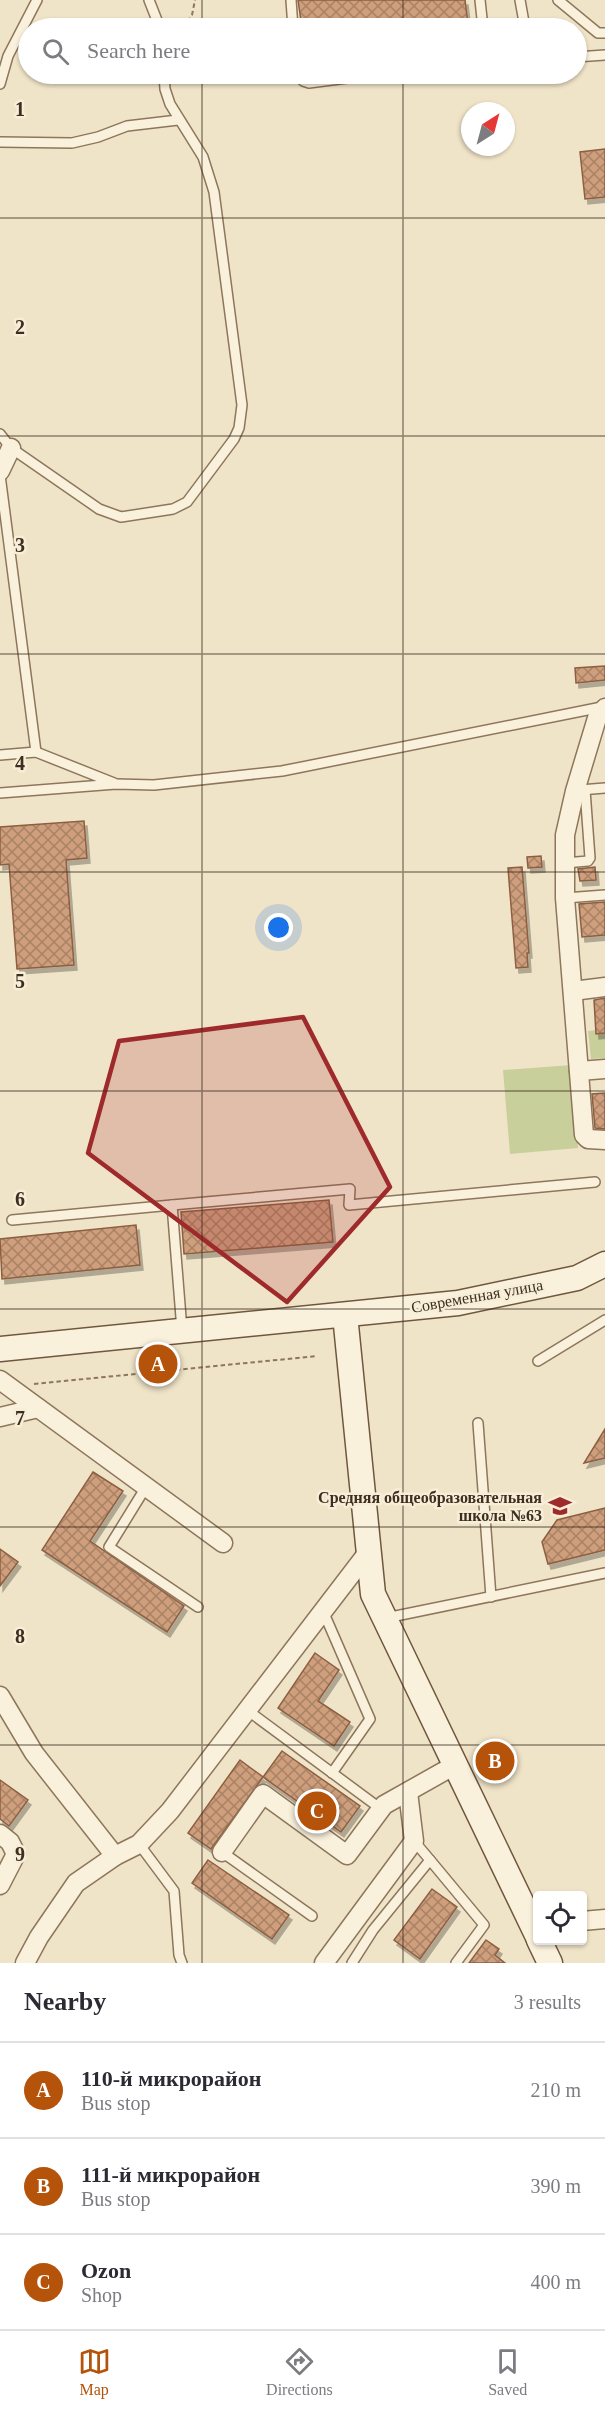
<!DOCTYPE html>
<meta charset="utf-8">
<style>
body{margin:0;font-family:"Times New Roman",serif;background:#f2f2f3;color:#2b2b33}
.controls{position:absolute;right:18px;bottom:18px;display:grid;overflow:hidden;border-radius:6px;box-shadow:0 2px 4px #0004}
.controls button{width:54px;height:54px;display:grid;place-items:center;padding:0;border:0;border-bottom:2px solid #e1e1e2;background:#fff;color:#2b2b33;font:30px sans-serif}
.compass{position:absolute;left:461px;top:102px;width:54px;height:54px;border-radius:50%;background:#fff;box-shadow:0 2px 4px #0004;rotate:36deg}
.you{position:absolute;left:279px;top:928px;width:21px;height:21px;margin:-15px;border:4px solid #fff;border-radius:50%;background:#1a73e8;box-shadow:0 0 0 9px #1a73e833}
.badge{display:grid;place-items:center;width:39px;height:39px;border-radius:50%;background:#b45309;color:#fff;font-size:20px;font-weight:700}
.pin{position:absolute;translate:-50% -50%;border:3px solid #fff;box-shadow:0 2px 6px #0006}
.list{margin:0;padding:0;list-style:none}
h2{display:flex;justify-content:space-between;align-items:center;height:78px;margin:0;padding:0 24px;font-size:26px}
h2 small{font-size:20px;font-weight:400;color:#7c7c81}
.list li{display:grid;grid-template-columns:39px 1fr auto;gap:18px;align-items:center;box-sizing:border-box;height:96px;padding:0 24px;border-top:2px solid #e1e1e2}
.list b{display:block;font-size:22px;white-space:nowrap}
.list p{margin:0;font-size:20px;white-space:nowrap;color:#7c7c81}
.list em{font-size:20px;font-style:normal;color:#7c7c81}
.icon{flex:none;width:33px;height:33px;fill:none;stroke:currentColor;stroke-width:2;stroke-linecap:round;stroke-linejoin:round}
.map{position:relative;flex:none;width:605px;height:1963px;overflow:hidden}
.search{position:absolute;background:#fff;box-shadow:0 2px 4px #0004;left:18px;right:18px;top:18px;height:66px;display:flex;align-items:center;gap:15px;box-sizing:border-box;padding:0 21px;border-radius:33px;color:#7c7c81;font-size:22px}
.sheet{height:366px;background:#fff}
nav{display:flex;justify-content:space-around;align-items:center;box-sizing:border-box;height:84px;border-top:2px solid #e1e1e2;background:#fff;font-size:16px;color:#7c7c81}
nav a{display:grid;justify-items:center;gap:3px}
nav .on{color:#b45309}
.map>svg:first-child{display:block}
.green{fill:#c9cf9b}
.building{fill:url(#building-cross-hatch);stroke:#8d5f41;stroke-width:1.5;filter:url(#shadow)}
.lines{fill:none;stroke-linecap:round;stroke-linejoin:round}
.lane-casing{stroke:#8d765c;stroke-width:12}
.street-casing{stroke:#8d765c;stroke-width:21}
.secondary-casing{stroke:#6f573f;stroke-width:27}
.path{stroke:#8d765c;stroke-width:2;stroke-dasharray:4.5 3;stroke-linecap:butt}
.lane{stroke:#faf1dc;stroke-width:9}
.street{stroke:#faf1dc;stroke-width:18}
.secondary{stroke:#faf1dc;stroke-width:24}
.marked{fill:#9e2a2b;fill-opacity:0.2;stroke:#9e2a2b;stroke-width:4.5;stroke-linejoin:round}
.grid{fill:none;stroke:#3d2e20;stroke-width:1.5;stroke-opacity:0.55}
.labels{text-anchor:middle;dominant-baseline:central;stroke-width:5;stroke-linejoin:round;paint-order:stroke}
.street-label{font-size:16px;fill:#3d2e20;stroke:#f7eed8}
.poi-label{font-size:16px;font-weight:bold;fill:#3d2e20;stroke:#f7eed8;text-anchor:end}
.grid-label{font-size:20px;text-anchor:middle;font-weight:bold;fill:#3d2e20;stroke:#f7eed8;stroke-width:5;stroke-linejoin:round;paint-order:stroke}
</style>
<div class="map">
<svg width="605" height="1963" viewBox="0 0 605 1963">
<defs>
<pattern id="building-cross-hatch" width="8" height="8" patternUnits="userSpaceOnUse" patternTransform="scale(1.5)"><rect width="8" height="8" fill="#cf9f7d"/><path d="M0 0l8 8M0 8l8-8" fill="none" stroke="#a98266"/></pattern>
<filter id="shadow"><feDropShadow dx="3" dy="5" stdDeviation="0" flood-color="#0004"/></filter>
</defs>
<rect width="100%" height="100%" fill="#f0e4c8"/>
<g class="green">
<path d="M605 1029V1058L591 1059 588 1031Z"/>
<path d="M572 1065 578 1148 510 1154 503 1070Z"/>
</g>
<g class="building">
<path d="M298 0H465L468 24 458 25 459 28H302Z"/>
<path d="M605 149V197L585 199 580 152Z"/>
<path d="M605 666V680L576 683 575 668Z"/>
<path d="M84 821 87 858 66 860 74 965 17 969 9 864 0 865V827Z"/>
<path d="M541 856 542 867 528 868 527 857Z"/>
<path d="M522 867 529 953H527L528 967 516 968 508 868Z"/>
<path d="M595 867 596 880 580 881 578 869Z"/>
<path d="M605 902V935L582 937 579 904Z"/>
<path d="M605 998V1033L596 1034 594 1000Z"/>
<path d="M605 1093V1129L595 1128 592 1094Z"/>
<path d="M329 1200 333 1242 184 1254 181 1212Z"/>
<path d="M136 1225 140 1265 2 1279 0 1239Z"/>
<path d="M605 1429V1458L584 1463Z"/>
<path d="M93 1472 123 1491 90 1541 184 1606 167 1632 42 1550Z"/>
<path d="M605 1508V1550L548 1564 542 1542 557 1520Z"/>
<path d="M0 1549 18 1562 0 1586Z"/>
<path d="M315 1653 339 1670 318 1701 350 1722 334 1746 278 1708Z"/>
<path d="M282 1751 360 1806 341 1832 263 1777Z"/>
<path d="M240 1760 263 1777 211 1849 188 1833Z"/>
<path d="M0 1780 28 1800 9 1826 0 1819Z"/>
<path d="M208 1860 289 1915 272 1939 192 1883Z"/>
<path d="M432 1889 457 1907 420 1959 394 1940Z"/>
<path d="M486 1940 499 1949 495 1955 505 1963H469Z"/>
</g>
<g class="lines">
<g class="lane-casing">
<g id="lane">
<path d="M149 0 160 28"/>
<path d="M291 0 293 28"/>
<path d="M480 0 483 28"/>
<path d="M520 0 525 28"/>
<path d="M558 0 598 33H605"/>
<path d="M576 57 605 55"/>
<path d="M300 74 303 81 309 83 378 74"/>
<path d="M0 84 8 56 37 0"/>
<path d="M0 142 72 143 98 137 127 126 178 120"/>
<path d="M0 434 11 448 99 509 121 517 173 509 187 502 234 439 239 428 242 405 214 192 203 157 170 104 165 89 164 74"/>
<path d="M0 475 36 752"/>
<path d="M0 755 36 752 114 783"/>
<path d="M580 790 605 788"/>
<path d="M0 793 116 784 154 785 282 771 602 707"/>
<path d="M565 863 588 861 590 858 585 790"/>
<path d="M565 898 605 895"/>
<path d="M172 1205 350 1189 349 1205 595 1182"/>
<path d="M12 1220 172 1205 182 1330"/>
<path d="M538 1361 605 1320"/>
<path d="M478 1423 491 1597"/>
<path d="M146 1487 109 1547 198 1607"/>
<path d="M323 1611 370 1719 332 1773"/>
<path d="M386 1618 605 1573"/>
<path d="M247 1710 381 1809"/>
<path d="M139 1844 174 1891 179 1955 182 1963"/>
<path d="M222 1852 312 1916"/>
<path d="M430 1860 484 1925 456 1963"/>
<path d="M352 1963 373 1930 430 1860 414 1841"/>
</g>
</g>
<g class="street-casing">
<g id="street">
<path d="M0 471 11 448"/>
<path d="M605 708 597 718 575 791 565 835V898L584 1135 588 1139 605 1140"/>
<path d="M573 991 605 987"/>
<path d="M579 1071 605 1069"/>
<path d="M0 1380 223 1543"/>
<path d="M0 1417 38 1408"/>
<path d="M0 1696 34 1753 115 1856 139 1844 170 1811 369 1551"/>
<path d="M0 1834 10 1842 16 1854 0 1885"/>
<path d="M222 1852 263 1794 347 1855 384 1805 455 1765"/>
<path d="M582 1921 605 1919"/>
<path d="M25 1963 39 1937 76 1883 115 1856"/>
<path d="M324 1963 414 1841 408 1792"/>
</g>
</g>
<g class="secondary-casing">
<g id="secondary">
<path d="M345 1315 373 1594 538 1937"/>
<path d="M0 1349 458 1303 577 1278 605 1264"/>
<path d="M539 1940 550 1963"/>
</g>
</g>
<g class="path">
<path d="M184 28 192 15 195 0"/>
<path d="M34 1384 317 1356"/>
</g>
<use href="#lane" class="lane"/>
<use href="#street" class="street"/>
<use href="#secondary" class="secondary"/>
</g>
<path class="marked" d="M303 1017 390 1187 287 1302 88 1153 119 1041Z"/>
<path class="grid" d="M202 0V28M403 0V28M202 74V1963M403 74V1963M0 218H605M0 436H605M0 654H605M0 872H605M0 1091H605M0 1309H605M0 1527H605M0 1745H605"/>
<defs>
<g id="school-bare" transform="scale(1.8)"><path d="M0-5L7-2L0 1L-7-2ZM-4 1L0 2.5L4 1V4Q0 6-4 4Z" fill="#9e2a2b" stroke="#f7eed8" stroke-width="2.5" paint-order="stroke"/></g>
</defs>
<g fill-rule="evenodd">
<use href="#school-bare" x="560" y="1506"/>
</g>
<g class="labels">
<g class="street-label">
<text transform="translate(477 1296) rotate(-10)">Современная улица</text>
</g>
<g class="poi-label">
<text x="542" y="1497">Средняя общеобразовательная<tspan x="542" dy="18">школа №63</tspan></text>
</g>
</g>
<g class="grid-label">
<text x="20" y="116">1</text>
<text x="20" y="334">2</text>
<text x="20" y="552">3</text>
<text x="20" y="770">4</text>
<text x="20" y="988">5</text>
<text x="20" y="1206">6</text>
<text x="20" y="1425">7</text>
<text x="20" y="1643">8</text>
<text x="20" y="1861">9</text>
</g>
</svg>
<div class="controls">
<button><svg class="icon" aria-label="locate" viewBox="0 0 24 24"><circle cx="12" cy="12" r="6"/><path d="M12 2v4M12 18v4M2 12h4M18 12h4"/></svg></button>
</div>
<svg class="compass" viewBox="-18 -18 36 36"><path d="M0-13l5 13h-10z" fill="#e53935"/><path d="M0 13l5-13h-10z" fill="#7c7c81"/></svg>
<div class="you"></div>
<div class="pin badge" style="left:158px;top:1364px">A</div>
<div class="pin badge" style="left:495px;top:1761px">B</div>
<div class="pin badge" style="left:317px;top:1811px">C</div>
<div class="search"><svg class="icon" aria-label="search" viewBox="0 0 24 24"><circle cx="10" cy="10" r="6"/><path d="M15 15l6 6"/></svg>Search here</div>
</div>
<section class="sheet">
<h2>Nearby<small>3 results</small></h2>
<ul class="list">
<li><span class="badge">A</span><div><b>110-й микрорайон</b><p>Bus stop</p></div><em>210 m</em></li>
<li><span class="badge">B</span><div><b>111-й микрорайон</b><p>Bus stop</p></div><em>390 m</em></li>
<li><span class="badge">C</span><div><b>Ozon</b><p>Shop</p></div><em>400 m</em></li>
</ul>
</section>
<nav>
<a class="on"><svg class="icon" aria-label="map" viewBox="0 0 24 24"><path d="M3 6l6-2 6 2 6-2v14l-6 2-6-2-6 2zM9 4v14M15 6v14"/></svg>Map</a>
<a><svg class="icon" aria-label="directions" viewBox="0 0 24 24"><path d="M12 3l9 9-9 9-9-9zM9 14v-3h6M13 9l2 2-2 2"/></svg>Directions</a>
<a><svg class="icon" aria-label="saved" viewBox="0 0 24 24"><path d="M7 4h10v16l-5-4-5 4z"/></svg>Saved</a>
</nav>
